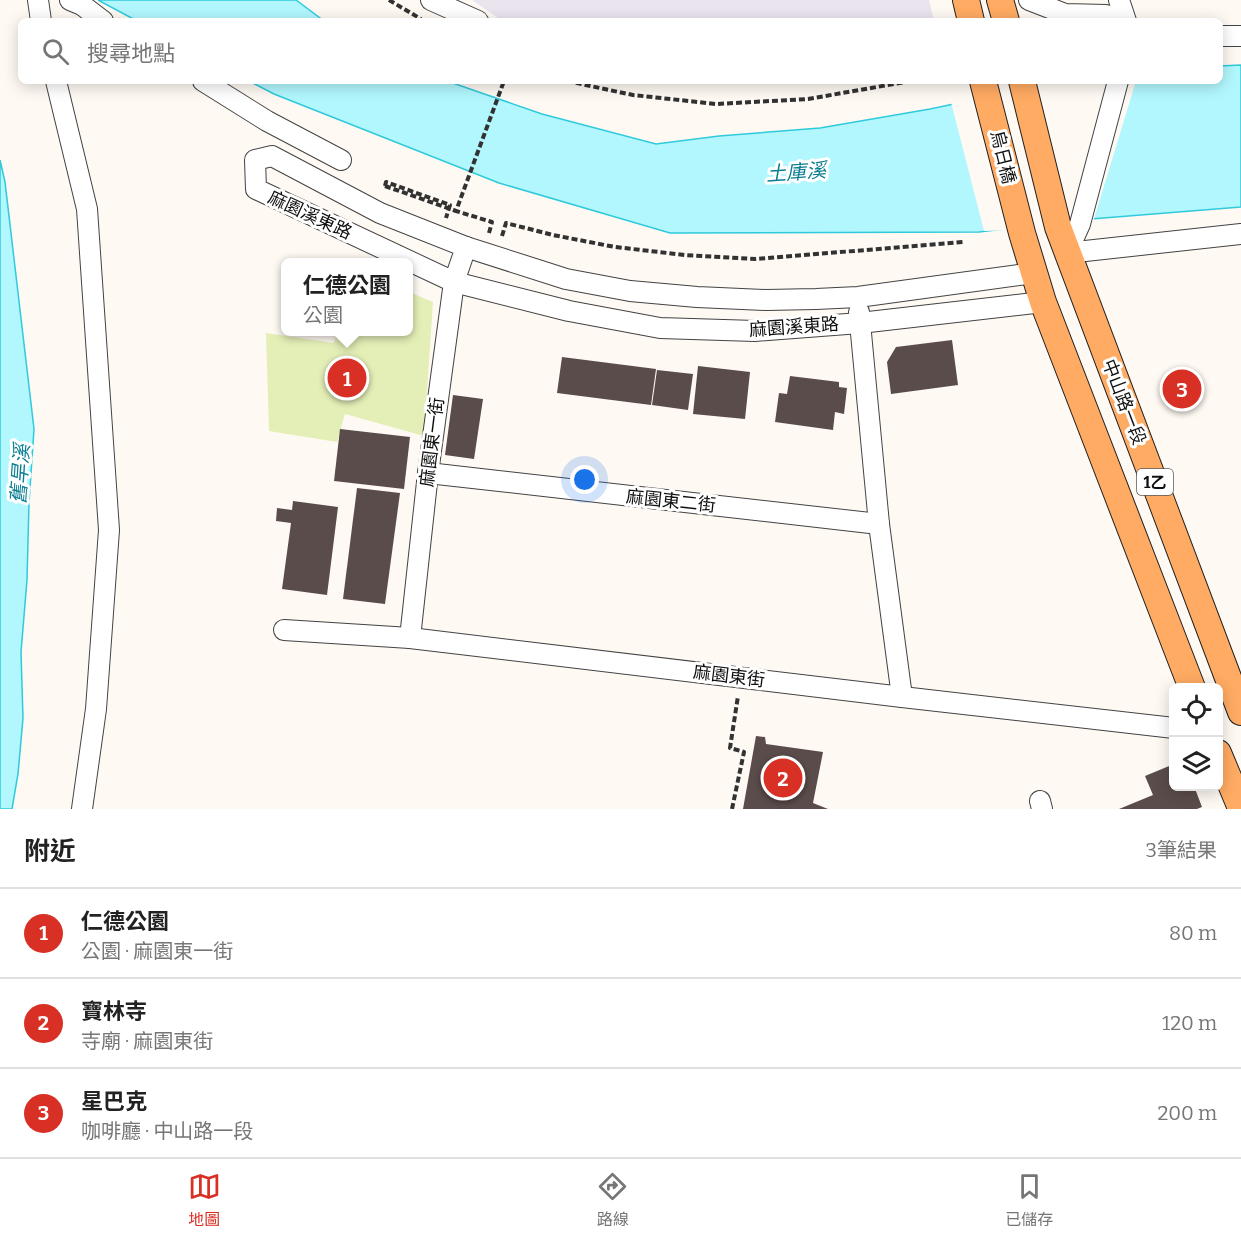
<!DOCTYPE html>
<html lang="zh-TW">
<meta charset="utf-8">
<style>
body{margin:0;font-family:Bitter,"Noto Sans TC",serif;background:#f6f6f6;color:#222}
.controls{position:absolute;right:18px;bottom:18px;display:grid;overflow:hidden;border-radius:9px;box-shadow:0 3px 15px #0003}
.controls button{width:54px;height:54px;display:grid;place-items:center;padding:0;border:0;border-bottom:2px solid #e0e0e0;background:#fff;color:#222;font:30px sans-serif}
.you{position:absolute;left:585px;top:480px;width:21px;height:21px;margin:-15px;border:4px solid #fff;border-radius:50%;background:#1a73e8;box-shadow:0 0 0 9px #1a73e833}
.badge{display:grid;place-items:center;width:39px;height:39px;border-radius:50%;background:#d93025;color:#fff;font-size:20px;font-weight:700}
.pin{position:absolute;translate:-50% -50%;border:3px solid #fff;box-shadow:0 2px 6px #0006}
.popup{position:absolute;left:281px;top:258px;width:132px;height:78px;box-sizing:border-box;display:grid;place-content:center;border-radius:9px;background:#fff;filter:drop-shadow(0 2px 4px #0005);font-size:20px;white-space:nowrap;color:#767676}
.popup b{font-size:22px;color:#222}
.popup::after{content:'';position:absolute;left:50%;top:100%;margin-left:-12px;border:12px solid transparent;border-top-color:#fff}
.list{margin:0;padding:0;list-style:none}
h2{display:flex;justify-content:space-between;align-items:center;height:78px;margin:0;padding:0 24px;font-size:26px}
h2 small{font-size:20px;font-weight:400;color:#767676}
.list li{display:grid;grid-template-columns:39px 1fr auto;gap:18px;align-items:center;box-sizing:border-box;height:90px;padding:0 24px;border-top:2px solid #e0e0e0}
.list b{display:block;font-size:22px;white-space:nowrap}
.list p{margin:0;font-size:20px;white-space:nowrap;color:#767676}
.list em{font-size:20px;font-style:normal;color:#767676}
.icon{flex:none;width:33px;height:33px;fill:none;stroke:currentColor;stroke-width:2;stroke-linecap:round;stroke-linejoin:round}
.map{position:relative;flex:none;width:1241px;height:809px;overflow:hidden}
.search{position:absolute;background:#fff;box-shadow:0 3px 15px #0003;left:18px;right:18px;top:18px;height:66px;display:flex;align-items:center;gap:15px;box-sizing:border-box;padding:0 21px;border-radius:9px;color:#767676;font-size:22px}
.sheet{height:348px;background:#fff}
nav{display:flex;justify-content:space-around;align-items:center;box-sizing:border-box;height:84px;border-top:2px solid #e0e0e0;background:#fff;font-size:16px;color:#767676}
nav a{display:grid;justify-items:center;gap:3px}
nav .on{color:#d93025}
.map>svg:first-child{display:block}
.industrial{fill:#eae4ef}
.green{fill:#e4efb7}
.water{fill:#b1f7fd;stroke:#2fcadc;stroke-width:1.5}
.pier{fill:#fff9f3}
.building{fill:#5a4c4b}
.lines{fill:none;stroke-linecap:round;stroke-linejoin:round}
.minor-casing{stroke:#434343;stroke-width:22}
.major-casing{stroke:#212121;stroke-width:28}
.path{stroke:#323232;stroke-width:4;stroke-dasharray:6 3;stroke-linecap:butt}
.minor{stroke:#fff;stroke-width:20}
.major{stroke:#ffab63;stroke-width:26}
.path-bridge{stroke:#323232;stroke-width:4;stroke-dasharray:6 3;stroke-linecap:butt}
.labels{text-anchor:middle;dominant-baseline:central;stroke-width:6;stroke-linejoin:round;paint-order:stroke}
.shield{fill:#fff;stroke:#585858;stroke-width:1.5}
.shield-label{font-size:16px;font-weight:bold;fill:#101010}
.street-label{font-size:18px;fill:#101010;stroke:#fff}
.water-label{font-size:20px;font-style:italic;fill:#0b7e91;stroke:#fff}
</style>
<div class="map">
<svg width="1241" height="809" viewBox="0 0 1241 809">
<rect width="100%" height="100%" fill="#fff9f3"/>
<path class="industrial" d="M472 0H929L934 21H509L498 18Z"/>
<path class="green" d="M409 292 433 302 424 436 345 414 337 442 269 431 266 333 334 343 337 332H409Z"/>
<g class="water">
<path d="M98 0H296L324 21H137Z"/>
<path d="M1241 65V207L1091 219 979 232 670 233 499 183 274 94 249 81H447L542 114 656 144 719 136 820 128 930 109 1063 81H1220V66Z"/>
<path d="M0 160 5 182 34 429 29 503 27 580 21 652 23 718 18 774 12 809H0Z"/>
</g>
<path class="pier" d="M1046 81H1136L1093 222 1018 230 984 231 951 102Z"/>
<g class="building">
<path d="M952 340 958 385 891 394 887 362 896 347Z"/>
<path d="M562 357 656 369 651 405 557 393Z"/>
<path d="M698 366 750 372 745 419 693 414Z"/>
<path d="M657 370 693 374 688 410 652 405Z"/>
<path d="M790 376 839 382V387L847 388 844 414 835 412 833 430 775 422 779 393 787 394Z"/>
<path d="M453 395 483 399 474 459 445 455Z"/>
<path d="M340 429 410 437 404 489 334 481Z"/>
<path d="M357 488 400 493 385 604 343 599Z"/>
<path d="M293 501 338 507 327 595 282 589 291 523 276 521 277 508 292 510Z"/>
<path d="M756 736 765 737 766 744 823 752 813 803 828 809H743Z"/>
<path d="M1174 764V786H1194L1202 807 1197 809H1119L1153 795 1145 776Z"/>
</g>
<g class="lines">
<g class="minor-casing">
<g id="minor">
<path d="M38 0 41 21"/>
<path d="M70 0 82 5 103 21"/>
<path d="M431 0 478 21"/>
<path d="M1029 0 1065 14 1106 15"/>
<path d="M1119 0 1126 21"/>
<path d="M1220 36H1241"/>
<path d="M56 81 87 209 109 530 96 709 82 809"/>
<path d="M203 81 267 121 341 160"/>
<path d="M1118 81 1080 224 1067 253 1241 234"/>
<path d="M1034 273 858 297 816 299 766 300 697 297 630 291 566 279 466 247 380 213 272 156 255 160 256 189 454 282 569 311 660 328 755 331 860 323 1043 302"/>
<path d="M859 312 879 524 902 697"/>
<path d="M428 473 879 524"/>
<path d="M284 630 410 638 902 697 1174 728"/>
<path d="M410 638 428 473 454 282 466 247"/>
<path d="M1040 801 1042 809"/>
</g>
</g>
<g class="major-casing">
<g id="major">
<path d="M966 0 971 21"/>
<path d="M1000 0 1006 21"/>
<path d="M983 81 1022 233 1043 302 1192 688"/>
<path d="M1022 81 1058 227 1241 712"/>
<path d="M1218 753 1241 808"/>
</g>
</g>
<g class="path">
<path d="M389 0 421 19"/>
<path d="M567 81 633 95 716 104 808 99 911 81"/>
<path d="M385 186 386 182 450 205 446 218"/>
<path d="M489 233 492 222 456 211 504 81"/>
<path d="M502 236 506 223 553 235 615 247 685 255 756 259 963 242"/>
<path d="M732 809 744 752 730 748 738 696"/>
</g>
<use href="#minor" class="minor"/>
<use href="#major" class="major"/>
<path class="path-bridge" d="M385 186 456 211"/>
</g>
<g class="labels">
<rect class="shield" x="1137" y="469" width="36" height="26" rx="4.5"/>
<g class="shield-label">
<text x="1155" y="482">1乙</text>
</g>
<g class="street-label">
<text transform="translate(1003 157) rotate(76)">烏日橋</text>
<text transform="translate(310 215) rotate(25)">麻園溪東路</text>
<text transform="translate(794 327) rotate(-4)">麻園溪東路</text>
<text transform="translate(1124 402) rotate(69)">中山路一段</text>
<text transform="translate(432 442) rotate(-83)">麻園東一街</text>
<text transform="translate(671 501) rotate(6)">麻園東二街</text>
<text transform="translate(729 676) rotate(7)">麻園東街</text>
</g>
<g class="water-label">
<text transform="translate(796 172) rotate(-4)">土庫溪</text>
<text transform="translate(20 474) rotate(-86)">舊旱溪</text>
</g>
</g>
</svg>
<div class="controls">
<button><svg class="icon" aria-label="locate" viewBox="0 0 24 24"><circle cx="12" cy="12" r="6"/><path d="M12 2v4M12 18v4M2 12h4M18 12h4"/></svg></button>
<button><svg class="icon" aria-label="layers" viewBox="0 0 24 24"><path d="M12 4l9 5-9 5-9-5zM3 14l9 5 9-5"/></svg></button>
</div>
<div class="you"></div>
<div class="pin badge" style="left:347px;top:378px">1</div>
<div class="popup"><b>仁德公園</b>公園</div>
<div class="pin badge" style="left:783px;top:778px">2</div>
<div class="pin badge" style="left:1182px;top:389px">3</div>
<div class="search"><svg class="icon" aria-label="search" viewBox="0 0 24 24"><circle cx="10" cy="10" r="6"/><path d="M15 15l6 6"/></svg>搜尋地點</div>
</div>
<section class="sheet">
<h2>附近<small>3筆結果</small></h2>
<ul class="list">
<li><span class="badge">1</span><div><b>仁德公園</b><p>公園 · 麻園東一街</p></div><em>80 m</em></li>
<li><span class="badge">2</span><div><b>寶林寺</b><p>寺廟 · 麻園東街</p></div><em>120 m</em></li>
<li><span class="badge">3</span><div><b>星巴克</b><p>咖啡廳 · 中山路一段</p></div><em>200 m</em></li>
</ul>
</section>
<nav>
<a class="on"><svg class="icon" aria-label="map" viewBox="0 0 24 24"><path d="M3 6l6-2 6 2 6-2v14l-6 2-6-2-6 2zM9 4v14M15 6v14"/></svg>地圖</a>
<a><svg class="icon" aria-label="directions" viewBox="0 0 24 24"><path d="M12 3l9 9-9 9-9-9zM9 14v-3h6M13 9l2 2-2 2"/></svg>路線</a>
<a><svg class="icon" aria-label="saved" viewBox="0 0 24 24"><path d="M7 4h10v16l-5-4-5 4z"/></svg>已儲存</a>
</nav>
